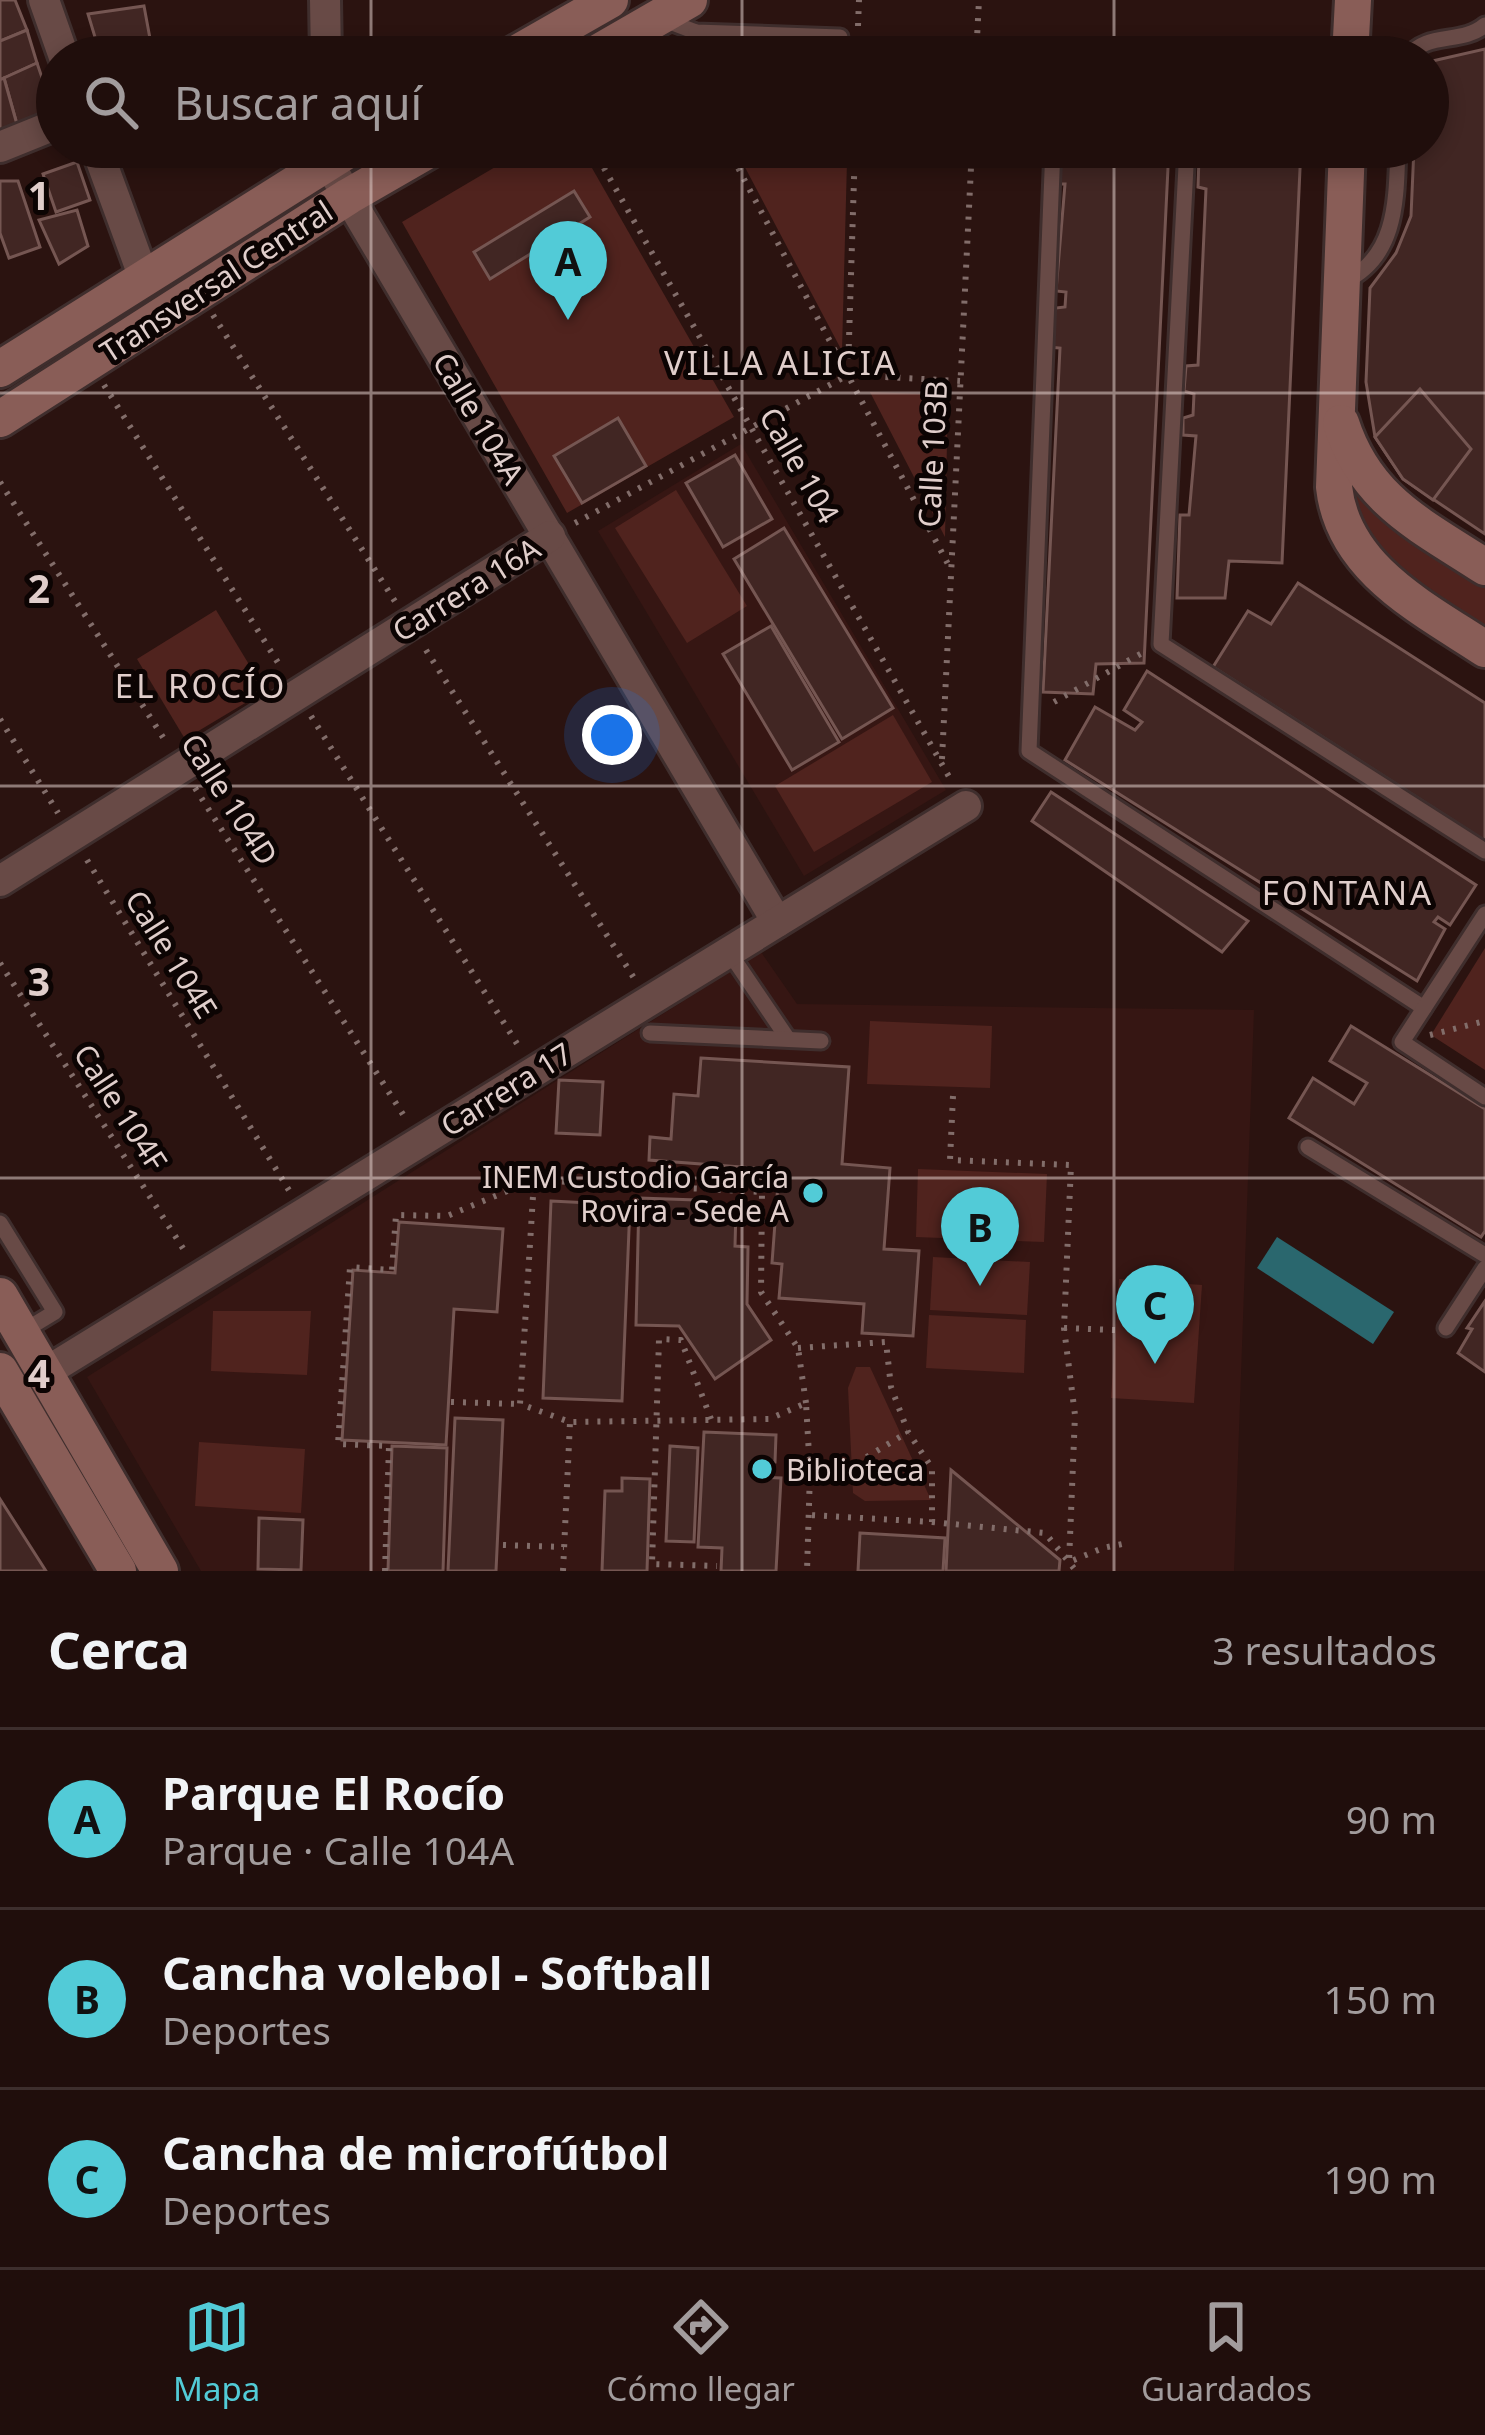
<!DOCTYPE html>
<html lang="es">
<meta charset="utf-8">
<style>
body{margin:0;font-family:"Noto Sans",sans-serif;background:#281715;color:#f1f3f6}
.you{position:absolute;left:612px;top:735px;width:42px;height:42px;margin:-30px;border:9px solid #fff;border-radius:50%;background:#1a73e8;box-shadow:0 0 0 18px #1a73e833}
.badge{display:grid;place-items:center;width:78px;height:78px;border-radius:50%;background:#52cbd7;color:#111;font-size:39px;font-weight:700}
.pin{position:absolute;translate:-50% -99px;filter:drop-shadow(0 3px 6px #0008)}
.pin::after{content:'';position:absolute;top:63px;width:42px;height:36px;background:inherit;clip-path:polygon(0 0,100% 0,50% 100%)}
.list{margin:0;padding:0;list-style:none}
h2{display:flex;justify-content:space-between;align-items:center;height:156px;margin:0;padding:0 48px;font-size:51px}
h2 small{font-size:39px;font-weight:400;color:#a29c9d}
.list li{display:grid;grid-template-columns:78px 1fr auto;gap:36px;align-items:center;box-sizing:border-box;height:180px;padding:0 48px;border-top:3px solid #3d2e2d}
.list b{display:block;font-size:45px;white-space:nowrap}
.list p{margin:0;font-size:39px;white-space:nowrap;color:#a29c9d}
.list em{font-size:39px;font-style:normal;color:#a29c9d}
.icon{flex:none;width:66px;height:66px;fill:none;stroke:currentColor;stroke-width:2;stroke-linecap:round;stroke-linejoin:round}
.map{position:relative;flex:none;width:1485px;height:1571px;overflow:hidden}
.search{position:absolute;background:#200e0c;box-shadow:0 6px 18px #0003;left:36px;right:36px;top:36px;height:132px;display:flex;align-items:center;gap:30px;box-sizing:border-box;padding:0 42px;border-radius:66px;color:#a29c9d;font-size:45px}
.sheet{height:696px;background:#200e0c}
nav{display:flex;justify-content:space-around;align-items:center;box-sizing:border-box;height:168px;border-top:3px solid #3d2e2d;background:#200e0c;font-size:33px;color:#a29c9d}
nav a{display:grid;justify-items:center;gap:6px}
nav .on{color:#52cbd7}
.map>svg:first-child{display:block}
.built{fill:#361613}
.green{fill:#50231e}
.water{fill:#2a676e}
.building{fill:#412623;stroke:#755652;stroke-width:3}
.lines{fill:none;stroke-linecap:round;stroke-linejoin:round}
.lane-casing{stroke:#3f2e2d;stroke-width:21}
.street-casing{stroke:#3f2e2d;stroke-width:36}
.secondary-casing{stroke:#3f2e2d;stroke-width:42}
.path{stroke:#826d6a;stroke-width:6;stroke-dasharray:3 9;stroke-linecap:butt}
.lane{stroke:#684a46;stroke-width:15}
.street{stroke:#684a46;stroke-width:30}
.secondary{stroke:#895d57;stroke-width:36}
.grid{fill:none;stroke:#e0cecb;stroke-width:3;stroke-opacity:0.55}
.poi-dot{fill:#52cbd7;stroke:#0c0403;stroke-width:4.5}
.labels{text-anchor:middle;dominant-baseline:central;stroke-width:10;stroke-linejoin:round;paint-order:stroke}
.street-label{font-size:30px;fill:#e0cecb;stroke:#0c0403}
.poi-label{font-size:30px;fill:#e0cecb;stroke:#0c0403;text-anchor:end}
.neighbourhood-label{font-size:33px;letter-spacing:3px;fill:#e0cecb;stroke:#0c0403}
.grid-label{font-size:39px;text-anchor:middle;font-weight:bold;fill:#e0cecb;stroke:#0c0403;stroke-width:10;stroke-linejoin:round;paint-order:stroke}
</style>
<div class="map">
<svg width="1485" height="1571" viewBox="0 0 1485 1571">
<rect width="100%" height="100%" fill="#2b1310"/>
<g class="built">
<path d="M741 444 946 790 804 876 598 531Z"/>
<path d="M761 952 797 1004 1254 1010 1234 1571H201L87 1377Z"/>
</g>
<g class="green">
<path d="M529 147H580L734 417 567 513 402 222Z"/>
<path d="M739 156 847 161 842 351Z"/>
<path d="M870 392 948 395 945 537Z"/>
<path d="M1342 464 1485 581V626L1371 549Z"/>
<path d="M676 490 747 606 687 643 615 528Z"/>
<path d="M216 610 265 691 185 739 137 659Z"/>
<path d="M893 715 932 782 814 852 775 786Z"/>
<path d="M1485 948V1070L1431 1035Z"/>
<path d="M870 1021 992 1026 990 1088 867 1084Z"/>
<path d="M918 1169 1047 1174 1044 1242 916 1237Z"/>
<path d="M933 1257 1030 1262 1027 1315 930 1310Z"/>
<path d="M1119 1279 1202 1285 1194 1403 1111 1398Z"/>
<path d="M213 1311H311L307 1375 211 1371Z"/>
<path d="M929 1315 1026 1320 1024 1373 926 1368Z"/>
<path d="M856 1367H870L931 1500 865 1501 853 1493 848 1388Z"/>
<path d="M199 1442 305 1449 301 1513 195 1506Z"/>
</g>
<path class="water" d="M1277 1237 1394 1312 1373 1344 1257 1268Z"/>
<g class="building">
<path d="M0 0H15L27 30 0 41Z"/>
<path d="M144 6 151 44 101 57 88 14Z"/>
<path d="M27 30 37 63 0 80V41Z"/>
<path d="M1071 39 1117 41V55L1125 57H1070Z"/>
<path d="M1129 48 1174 51V57H1128Z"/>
<path d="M1485 49V534L1403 479 1375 437 1366 382 1370 288 1396 253 1411 216 1414 147H1428V62Z"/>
<path d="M37 63 54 113 18 128 4 78Z"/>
<path d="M4 78 18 128 0 137V80Z"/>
<path d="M1064 147H1169L1144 663 1096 664 1093 694 1043 692 1060 348 1048 347 1047 309 1065 307 1066 292 1056 291 1065 184H1052L1053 160H1063Z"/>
<path d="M1210 147H1301L1282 563 1229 561 1225 598H1177L1180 515H1189L1196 436 1183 435V418L1193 415 1194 394 1184 391 1186 366 1198 365 1206 189 1198 187 1199 157H1209Z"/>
<path d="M77 162 90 200 56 212 43 174Z"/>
<path d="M0 181H18L40 247 9 258 0 233Z"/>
<path d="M574 191 590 217 490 279 474 252Z"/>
<path d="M77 210 88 246 59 264 39 220Z"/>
<path d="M1420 389 1471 449 1433 500 1403 479 1375 437Z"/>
<path d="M618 418 646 466 582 503 554 456Z"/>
<path d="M735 455 772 519 723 547 686 483Z"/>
<path d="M784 528 893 708 842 739 734 559Z"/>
<path d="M1298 583 1485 703V841L1213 667 1248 611 1271 624Z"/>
<path d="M771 626 839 742 792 770 723 654Z"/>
<path d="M1147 671 1476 885 1450 925 1438 917 1434 922 1445 929 1417 981 1065 760 1095 707 1135 730 1142 722 1124 710Z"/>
<path d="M1051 792 1248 921 1222 952 1032 821Z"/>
<path d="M1351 1026 1485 1109V1231L1481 1237 1289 1118 1313 1078 1354 1104 1367 1083 1330 1061Z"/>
<path d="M701 1058 849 1067 842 1164 890 1168 884 1249 919 1251 913 1336 862 1333 864 1304 779 1298 782 1264 772 1263 779 1170 649 1160 650 1137 671 1139 674 1094 698 1096Z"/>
<path d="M559 1080 603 1082 600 1135 556 1133Z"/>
<path d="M639 1198 696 1200V1207L736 1209 735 1246 748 1247 747 1304 771 1340 715 1379 679 1326 636 1325Z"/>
<path d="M551 1201 630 1205 622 1401 543 1398Z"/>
<path d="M399 1222 503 1229 497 1312 454 1309 446 1445 342 1440 353 1270 395 1273Z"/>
<path d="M1485 1301V1372L1458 1353 1472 1329 1467 1328Z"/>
<path d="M455 1418 503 1420 496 1571H448Z"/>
<path d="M704 1432 776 1435 775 1462 757 1461 756 1477 781 1478 776 1571H721L722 1548 698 1547Z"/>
<path d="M392 1446 447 1448 443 1571H388Z"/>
<path d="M670 1446 698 1448 694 1542 666 1541Z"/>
<path d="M951 1470 1060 1560 1059 1571H946Z"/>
<path d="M622 1478 650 1479 647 1571H602L605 1491H622Z"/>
<path d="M0 1499 46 1571H0Z"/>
<path d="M259 1518 303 1520 301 1570 258 1569Z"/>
<path d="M860 1533 945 1538 943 1571H858Z"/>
</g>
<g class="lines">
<g class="lane-casing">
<g id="lane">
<path d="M662 19 696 32 840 37 839 57"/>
<path d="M696 32 709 57"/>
<path d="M1057 57V47"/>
<path d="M1408 57C1426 31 1462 45 1485 25"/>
<path d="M1053 147 1029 751 1424 1008"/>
<path d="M1187 147 1161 644 1485 851"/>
<path d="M1344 282C1398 256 1396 199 1398 147"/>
<path d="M1485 914 1402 1042 1485 1097"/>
<path d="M729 952 788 1039"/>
<path d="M650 1033 821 1041"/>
<path d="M1308 1147 1485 1255"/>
<path d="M0 1223 55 1312 22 1332"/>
<path d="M1446 1328 1485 1268"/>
</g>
</g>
<g class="street-casing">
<g id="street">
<path d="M44 0 64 57"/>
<path d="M325 0 326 57"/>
<path d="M0 147 57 124"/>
<path d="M96 147 144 278"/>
<path d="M327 147V161L777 922"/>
<path d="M0 881 550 536"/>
<path d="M46 1372 966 806"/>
</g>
</g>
<g class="secondary-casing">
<g id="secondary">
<path d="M510 57 610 0"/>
<path d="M590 57 689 0"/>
<path d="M1350 57 1353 0"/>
<path d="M1347 147 1334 487C1343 569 1423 608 1485 649"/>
<path d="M0 369 353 147"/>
<path d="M0 419 349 196 434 147"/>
<path d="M1341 423C1366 501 1421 525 1485 567"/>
<path d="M0 1296 160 1571"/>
<path d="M0 1371 118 1571"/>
</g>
</g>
<g class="path">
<path d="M858 26 859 0"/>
<path d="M976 57 979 0"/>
<path d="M592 147 952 782"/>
<path d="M727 147 949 566"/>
<path d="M729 150 854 156"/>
<path d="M213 315 396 603"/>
<path d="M848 371 855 147"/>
<path d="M104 385 282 669"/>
<path d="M0 482 166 742"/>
<path d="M575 523 848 375 960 381"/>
<path d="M426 650 634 978"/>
<path d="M1054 702 1142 653"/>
<path d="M311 716 521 1050"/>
<path d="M0 719 58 813"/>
<path d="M942 759 972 147"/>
<path d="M195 788 404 1116"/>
<path d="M87 860 290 1192"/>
<path d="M0 963 186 1253"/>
<path d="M1430 1035 1485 1021"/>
<path d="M953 1096 950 1160 1071 1165 1064 1328 1075 1415 1069 1562 1076 1571"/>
<path d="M1064 1328 1115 1330"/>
<path d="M798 1348 886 1342 891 1387 908 1432 932 1468V1522L809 1515"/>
<path d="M451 1402 520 1404"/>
<path d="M806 1403 798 1348 761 1292 762 1192 534 1180 520 1404 570 1422 769 1419 806 1403 810 1472 807 1571"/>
<path d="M711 1419 681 1340 659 1339 652 1564 717 1566"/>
<path d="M810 1472 847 1469 908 1432"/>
<path d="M932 1522 1045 1533 1069 1562 1103 1548 1127 1543"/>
<path d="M503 1545 564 1547"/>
<path d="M385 1571 389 1446 338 1444 350 1267 392 1270 396 1215 447 1216 534 1180"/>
<path d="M563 1571 570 1422"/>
</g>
<use href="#lane" class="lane"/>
<use href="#street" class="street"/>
<use href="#secondary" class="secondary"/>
</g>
<path class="grid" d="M371 0V57M742 0V57M1114 0V57M371 147V1571M742 147V1571M1114 147V1571M0 393H1485M0 786H1485M0 1178H1485"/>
<g class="poi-dot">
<circle cx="813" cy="1193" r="12"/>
<circle cx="762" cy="1469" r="12"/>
</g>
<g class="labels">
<g class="street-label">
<text transform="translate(216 281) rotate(-33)">Transversal Central</text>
<text transform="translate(479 418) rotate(59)">Calle 104A</text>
<text transform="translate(932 454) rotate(-87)">Calle 103B</text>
<text transform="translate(800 465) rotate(60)">Calle 104</text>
<text transform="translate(466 589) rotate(-32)">Carrera 16A</text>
<text transform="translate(230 799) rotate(57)">Calle 104D</text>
<text transform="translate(172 954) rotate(58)">Calle 104E</text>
<text transform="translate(506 1089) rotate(-32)">Carrera 17</text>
<text transform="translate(121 1107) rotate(57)">Calle 104F</text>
</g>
<g class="poi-label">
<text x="789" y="1176">INEM Custodio García<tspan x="789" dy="34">Rovira - Sede A</tspan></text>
<text x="786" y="1469" text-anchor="start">Biblioteca</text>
</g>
<g class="neighbourhood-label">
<text x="781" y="362">VILLA ALICIA</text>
<text x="201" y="685">EL ROCÍO</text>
<text x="1348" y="892">FONTANA</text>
</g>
</g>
<g class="grid-label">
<text x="39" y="210">1</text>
<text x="39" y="603">2</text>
<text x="39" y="996">3</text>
<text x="39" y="1388">4</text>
</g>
</svg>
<div class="you"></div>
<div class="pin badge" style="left:568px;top:320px">A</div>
<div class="pin badge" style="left:980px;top:1286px">B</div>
<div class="pin badge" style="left:1155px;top:1364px">C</div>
<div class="search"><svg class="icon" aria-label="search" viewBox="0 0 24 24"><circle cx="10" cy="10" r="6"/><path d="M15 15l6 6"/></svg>Buscar aquí</div>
</div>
<section class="sheet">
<h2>Cerca<small>3 resultados</small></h2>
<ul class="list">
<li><span class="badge">A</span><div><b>Parque El Rocío</b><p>Parque · Calle 104A</p></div><em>90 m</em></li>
<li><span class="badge">B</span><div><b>Cancha volebol - Softball</b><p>Deportes</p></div><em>150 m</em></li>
<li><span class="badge">C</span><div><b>Cancha de microfútbol</b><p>Deportes</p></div><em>190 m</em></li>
</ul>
</section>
<nav>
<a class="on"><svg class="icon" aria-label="map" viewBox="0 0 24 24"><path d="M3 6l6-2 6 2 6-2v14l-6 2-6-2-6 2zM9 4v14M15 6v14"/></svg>Mapa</a>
<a><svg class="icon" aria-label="directions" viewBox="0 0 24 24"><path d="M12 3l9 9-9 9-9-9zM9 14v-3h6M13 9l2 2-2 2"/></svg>Cómo llegar</a>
<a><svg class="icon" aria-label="saved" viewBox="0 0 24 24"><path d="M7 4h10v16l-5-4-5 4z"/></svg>Guardados</a>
</nav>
